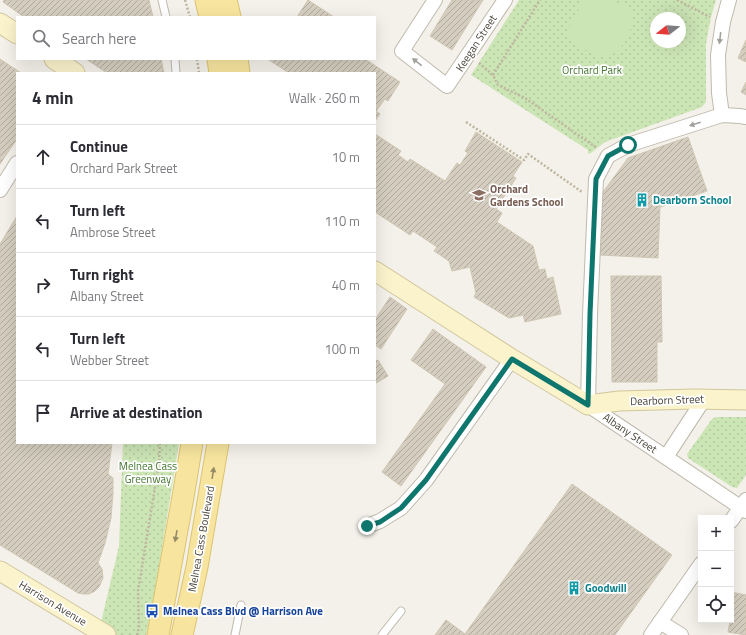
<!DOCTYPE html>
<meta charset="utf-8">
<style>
body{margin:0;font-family:"Titillium Web",sans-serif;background:#f7f7f7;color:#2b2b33}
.controls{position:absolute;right:12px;bottom:12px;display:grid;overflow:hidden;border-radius:0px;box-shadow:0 4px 16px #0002}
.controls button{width:36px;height:36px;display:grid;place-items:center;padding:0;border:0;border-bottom:1px solid #e1e1e2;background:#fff;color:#2b2b33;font:20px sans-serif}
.compass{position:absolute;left:650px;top:12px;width:36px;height:36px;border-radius:50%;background:#fff;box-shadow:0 4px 16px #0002;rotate:253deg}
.stop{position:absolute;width:12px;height:12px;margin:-9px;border:3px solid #0f766e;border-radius:50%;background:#fff}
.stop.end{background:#0f766e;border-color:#fff;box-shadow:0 1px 4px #0008}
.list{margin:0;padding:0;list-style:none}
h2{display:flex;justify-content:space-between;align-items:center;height:52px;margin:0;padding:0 16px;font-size:17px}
h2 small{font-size:13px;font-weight:400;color:#7c7c81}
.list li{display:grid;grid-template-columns:26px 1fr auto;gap:12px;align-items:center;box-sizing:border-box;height:64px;padding:0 16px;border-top:1px solid #e1e1e2}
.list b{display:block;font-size:15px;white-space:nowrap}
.list p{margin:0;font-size:13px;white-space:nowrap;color:#7c7c81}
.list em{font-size:13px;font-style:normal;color:#7c7c81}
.icon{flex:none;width:22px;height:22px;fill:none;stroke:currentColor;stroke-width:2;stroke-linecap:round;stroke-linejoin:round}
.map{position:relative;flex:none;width:746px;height:635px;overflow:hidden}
.search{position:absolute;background:#fff;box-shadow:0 4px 16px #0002;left:16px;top:16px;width:360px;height:44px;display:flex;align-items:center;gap:10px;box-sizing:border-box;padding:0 14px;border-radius:0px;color:#7c7c81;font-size:15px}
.panel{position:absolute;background:#fff;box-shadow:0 4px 16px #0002;left:16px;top:72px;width:360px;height:372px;border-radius:0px}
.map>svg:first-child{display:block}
.grass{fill:url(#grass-dots);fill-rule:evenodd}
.garden{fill:#cce5b5}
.building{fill:url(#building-hatch);stroke:#cfc6b3}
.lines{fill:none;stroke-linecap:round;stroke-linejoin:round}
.service-casing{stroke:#bfbaad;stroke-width:9}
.minor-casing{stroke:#bfbaad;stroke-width:16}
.secondary-casing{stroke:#d0c69c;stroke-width:21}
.primary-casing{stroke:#dcc46f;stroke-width:23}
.path{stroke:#bfb69f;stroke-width:2.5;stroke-dasharray:2 2;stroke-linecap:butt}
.service{stroke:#fff;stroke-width:7}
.minor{stroke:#fff;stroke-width:14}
.secondary{stroke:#fbf3cc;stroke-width:19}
.primary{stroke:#f7e59f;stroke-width:21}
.oneway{fill:#a3a09c}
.oneway2{fill:#968b66}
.route{stroke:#0f766e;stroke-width:5}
.labels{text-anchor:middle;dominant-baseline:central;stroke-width:3.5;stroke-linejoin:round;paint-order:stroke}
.street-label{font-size:11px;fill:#474238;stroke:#fff}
.park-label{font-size:11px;fill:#44752f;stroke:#fff}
.education-label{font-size:11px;font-weight:bold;fill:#785e54;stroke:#fff;text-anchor:start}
.culture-label{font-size:11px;font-weight:bold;fill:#0d838f;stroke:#fff;text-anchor:start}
.transit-label{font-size:11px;font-weight:bold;fill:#164399;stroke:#fff;text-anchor:start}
</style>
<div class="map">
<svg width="746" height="635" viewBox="0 0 746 635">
<defs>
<pattern id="grass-dots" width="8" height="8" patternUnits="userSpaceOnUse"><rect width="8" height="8" fill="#cce5b5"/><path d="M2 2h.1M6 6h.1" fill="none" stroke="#b1c69c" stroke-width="1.8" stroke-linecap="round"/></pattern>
<pattern id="building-hatch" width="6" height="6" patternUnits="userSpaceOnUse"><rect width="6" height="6" fill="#d5cec0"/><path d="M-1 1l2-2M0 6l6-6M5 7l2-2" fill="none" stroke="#afa99d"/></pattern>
</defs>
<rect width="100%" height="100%" fill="#f4f1ea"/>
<g class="grass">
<path d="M519 0H716L711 17 706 44V102L702 107 605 142 591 153 588 154V150L471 75ZM656 18H680V42H656Z"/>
<path d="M716 417H746V475L737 488 732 487 688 458 687 454 712 419Z"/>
<path d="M123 443H179L154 597 146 635H98L119 546Z"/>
</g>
<path class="garden" d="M582 0H613L633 10 632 24 627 40 616 53 600 56 581 48 566 33 583 1Z"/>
<g class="building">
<path d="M4 0H149L153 17H24L3 2Z"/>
<path d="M308 0 334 17H297Z"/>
<path d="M452 0H483L452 50 430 36Z"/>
<path d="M746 40V62L738 58Z"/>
<path d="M0 59 21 73H17V139L0 164Z"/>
<path d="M86 59H161L164 73H107Z"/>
<path d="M270 59H365L400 82 388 101 385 99 376 111 380 114 375 121V73H289L269 60Z"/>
<path d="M746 82V95L741 92Z"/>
<path d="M476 132 522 162 513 176 516 178 496 209 502 213 497 222 533 246 539 270 545 269 547 279 553 277 561 314 525 322 523 315 509 318 474 297 476 293 470 267 452 271 449 261 434 251 437 247 413 231 410 235 375 212V134L401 151 398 155 408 162 410 159 445 181 457 163 460 165 468 153 465 151Z"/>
<path d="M688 137 707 191 660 207 658 258 600 255 603 192 628 158Z"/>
<path d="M17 216V443H112L108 474 113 478V493L111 518 105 543 98 563 102 569 103 578 99 587 95 591 89 594H83L78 593 0 545V244Z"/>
<path d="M611 276H661L662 342H657V382H612Z"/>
<path d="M390 297 407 309 381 349 375 345V320Z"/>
<path d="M433 329 486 367 401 486 382 472 445 384 411 360Z"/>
<path d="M378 360 388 376 376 383 375 382V361Z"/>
<path d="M572 484 672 555 615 635H435L446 620 465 634Z"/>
<path d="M731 592 746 595V635L728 632 732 611H731Z"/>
</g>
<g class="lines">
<g class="service-casing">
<g id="service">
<path d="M162 0 166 17"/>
<path d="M175 59 176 73"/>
<path d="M235 635 241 605"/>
<path d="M382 635 401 611"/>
</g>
</g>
<g class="minor-casing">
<g id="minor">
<path d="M435 0 402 51 447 86 505 0"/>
<path d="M722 115 719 93 718 55 723 22 729 0"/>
<path d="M746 117 740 116 722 115 628 145 608 156 596 179 590 314 588 405 746 511"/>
<path d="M0 190 17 163"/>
<path d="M666 457 704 399"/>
<path d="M731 521 746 500"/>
<path d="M367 526 380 521 401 508 426 480 512 359"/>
<path d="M660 622 681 635"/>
<path d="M651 635 701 564"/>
</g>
</g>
<g class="secondary-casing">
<g id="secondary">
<path d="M0 23 17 34"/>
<path d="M54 59 75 73"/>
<path d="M375 271 512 359 588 405 619 401 694 399 746 400"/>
<path d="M0 571 106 635"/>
</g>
</g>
<g class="primary-casing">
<g id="primary">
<path d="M206 0 210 17"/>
<path d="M226 0 230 17"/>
<path d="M218 59 220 73"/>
<path d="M237 59 239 73"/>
<path d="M158 635 183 497 192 443"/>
<path d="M182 635 197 567 218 443"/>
</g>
</g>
<g class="path">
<path d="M185 0 190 17"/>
<path d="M677 0 710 17"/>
<path d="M197 59 199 73"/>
<path d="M479 63 493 75 498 85 525 98 597 148"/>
<path d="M493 75 540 0"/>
<path d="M466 122 524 160 528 154 582 192"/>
<path d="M137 635 139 627 138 591 159 463 160 443"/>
</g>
<use href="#service" class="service"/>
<use href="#minor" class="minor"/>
<use href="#secondary" class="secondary"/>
<use href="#primary" class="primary"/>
</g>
<defs><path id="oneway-solid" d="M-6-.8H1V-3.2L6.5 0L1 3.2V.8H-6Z"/></defs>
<g class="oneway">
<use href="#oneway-solid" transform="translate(720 38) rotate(97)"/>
<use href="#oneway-solid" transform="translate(417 62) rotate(-142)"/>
<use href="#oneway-solid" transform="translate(695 124) rotate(162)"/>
</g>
<g class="oneway2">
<use href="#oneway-solid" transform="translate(213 473) rotate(-81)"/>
<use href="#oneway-solid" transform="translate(176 536) rotate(100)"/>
</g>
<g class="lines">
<path class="route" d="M367 526 380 522 401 508 426 480 512 359 588 405 590 314 596 179 608 156 628 145"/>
</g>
<defs>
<g id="school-bare" transform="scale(1.08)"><path d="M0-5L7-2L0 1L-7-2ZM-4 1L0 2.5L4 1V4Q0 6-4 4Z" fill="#8d6e63" stroke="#fff" stroke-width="2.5" paint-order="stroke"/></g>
<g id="building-bare" transform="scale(1.08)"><path d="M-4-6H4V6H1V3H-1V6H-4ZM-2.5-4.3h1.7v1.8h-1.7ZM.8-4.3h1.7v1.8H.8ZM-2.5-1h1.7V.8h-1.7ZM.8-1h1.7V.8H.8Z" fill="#0f9aa8" stroke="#fff" stroke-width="2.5" paint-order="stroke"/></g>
<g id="bus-bare" transform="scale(1.08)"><path d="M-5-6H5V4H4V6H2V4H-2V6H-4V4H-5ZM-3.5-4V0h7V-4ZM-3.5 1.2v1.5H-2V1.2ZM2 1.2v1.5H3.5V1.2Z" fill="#1a4fb4" stroke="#fff" stroke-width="2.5" paint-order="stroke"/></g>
</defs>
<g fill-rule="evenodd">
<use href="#school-bare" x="479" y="195"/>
<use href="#building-bare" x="642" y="200"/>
<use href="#building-bare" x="574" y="588"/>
<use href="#bus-bare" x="152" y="611"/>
</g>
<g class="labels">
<g class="street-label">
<text transform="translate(476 43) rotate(-57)">Keegan Street</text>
<text transform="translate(667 400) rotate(-2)">Dearborn Street</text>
<text transform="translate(630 433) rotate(34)">Albany Street</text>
<text transform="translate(201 539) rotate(-80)">Melnea Cass Boulevard</text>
<text transform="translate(53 603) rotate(31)">Harrison Avenue</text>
</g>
<g class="park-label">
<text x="592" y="70">Orchard Park</text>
<text x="148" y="466">Melnea Cass<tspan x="148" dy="13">Greenway</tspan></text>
</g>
<g class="education-label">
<text x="490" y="189">Orchard<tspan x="490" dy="13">Gardens School</tspan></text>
</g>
<g class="culture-label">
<text x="653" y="200">Dearborn School</text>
<text x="585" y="588">Goodwill</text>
</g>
<g class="transit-label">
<text x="163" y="611">Melnea Cass Blvd @ Harrison Ave</text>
</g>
</g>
</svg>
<div class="controls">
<button>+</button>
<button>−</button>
<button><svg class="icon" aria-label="locate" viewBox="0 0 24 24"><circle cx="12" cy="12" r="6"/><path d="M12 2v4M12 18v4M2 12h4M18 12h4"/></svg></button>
</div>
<svg class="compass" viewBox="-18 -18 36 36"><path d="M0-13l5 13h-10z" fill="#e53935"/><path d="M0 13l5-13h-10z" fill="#7c7c81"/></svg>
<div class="stop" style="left:628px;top:145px"></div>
<div class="stop end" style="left:367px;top:526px"></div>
<div class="search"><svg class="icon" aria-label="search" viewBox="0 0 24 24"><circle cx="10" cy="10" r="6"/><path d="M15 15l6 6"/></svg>Search here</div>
<section class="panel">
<h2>4 min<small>Walk · 260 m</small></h2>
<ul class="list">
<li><svg class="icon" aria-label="ahead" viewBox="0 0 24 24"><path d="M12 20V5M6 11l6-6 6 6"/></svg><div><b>Continue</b><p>Orchard Park Street</p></div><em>10 m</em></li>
<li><svg class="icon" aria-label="left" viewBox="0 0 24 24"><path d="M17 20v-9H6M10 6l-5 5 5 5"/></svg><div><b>Turn left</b><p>Ambrose Street</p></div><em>110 m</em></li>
<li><svg class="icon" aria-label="right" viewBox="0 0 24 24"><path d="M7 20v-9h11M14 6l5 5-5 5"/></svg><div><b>Turn right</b><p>Albany Street</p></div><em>40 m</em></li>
<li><svg class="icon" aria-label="left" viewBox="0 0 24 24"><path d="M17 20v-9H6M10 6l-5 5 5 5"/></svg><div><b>Turn left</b><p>Webber Street</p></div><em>100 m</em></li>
<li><svg class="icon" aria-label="arrive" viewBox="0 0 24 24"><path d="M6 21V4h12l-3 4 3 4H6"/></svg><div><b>Arrive at destination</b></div></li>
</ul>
</section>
</div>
